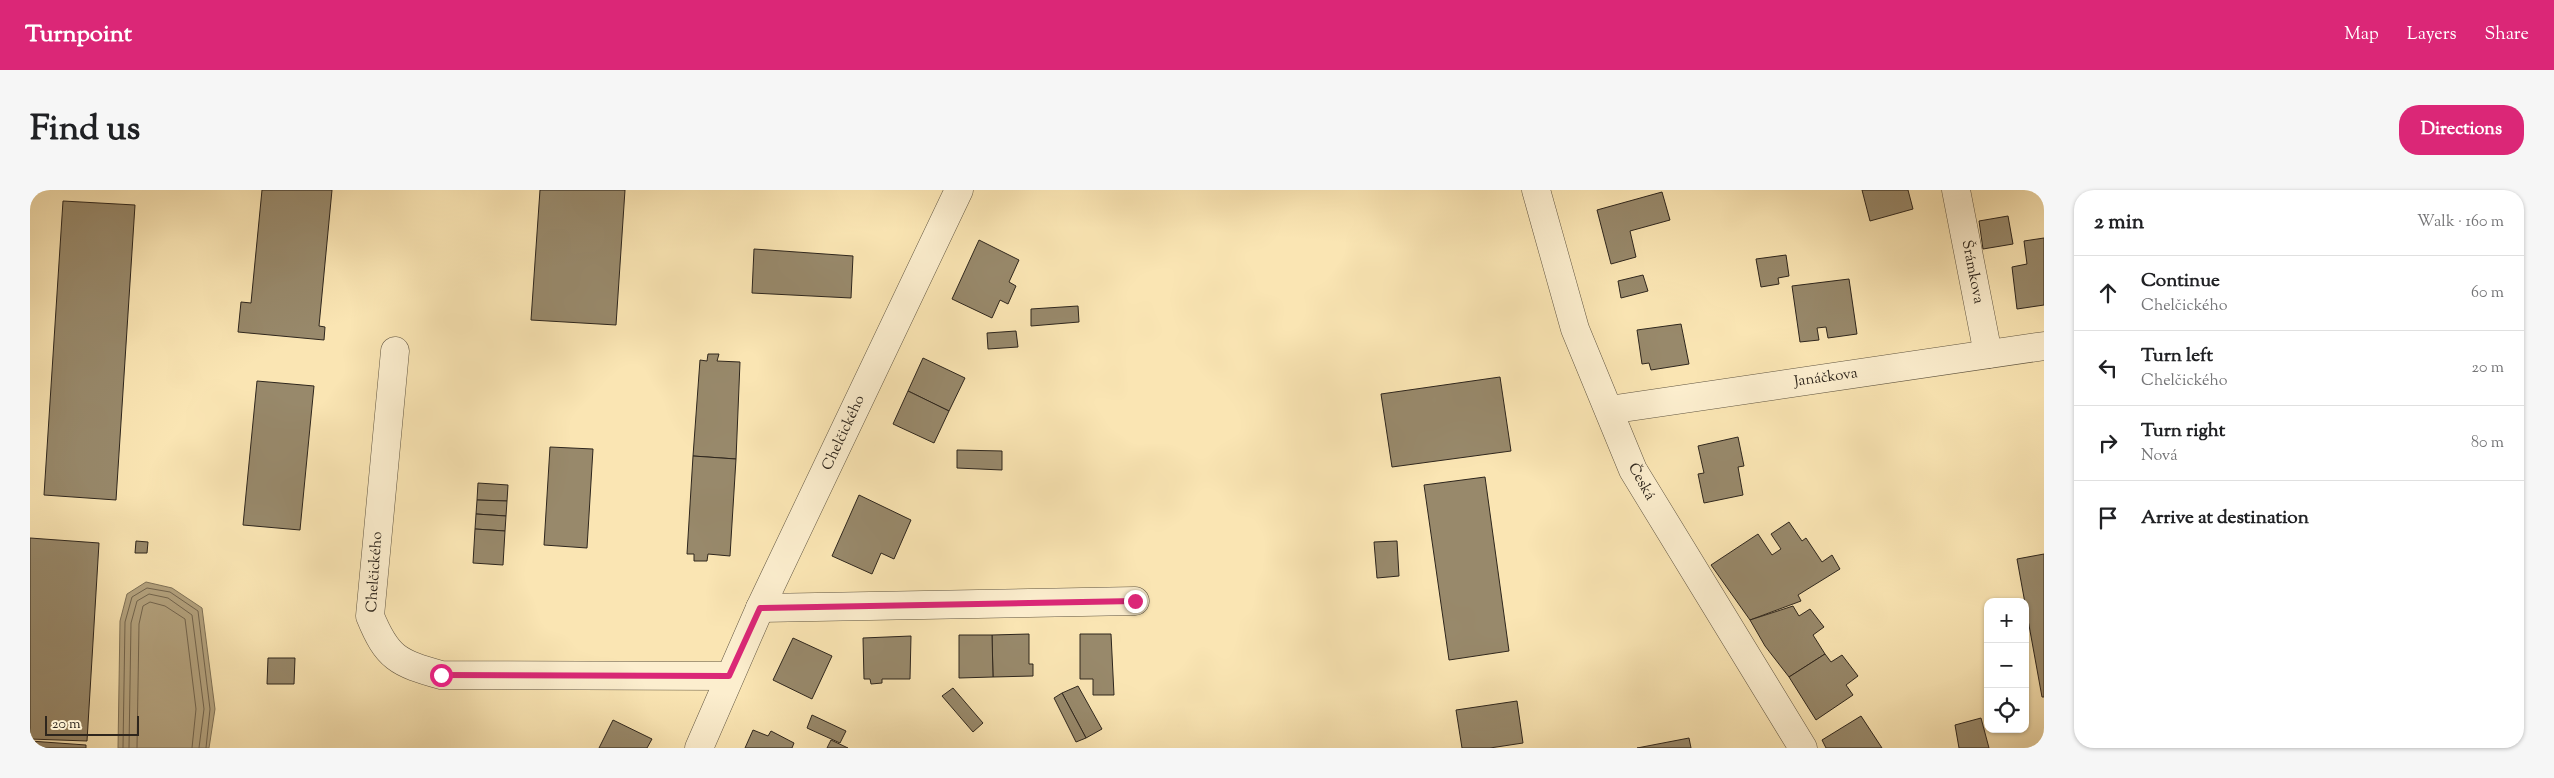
<!DOCTYPE html>
<meta charset="utf-8">
<style>
body{margin:0;font-family:"Sorts Mill Goudy",serif;background:#f6f6f6;color:#202124}
.controls{position:absolute;right:15px;bottom:15px;display:grid;overflow:hidden;border-radius:10px;box-shadow:0 1px 4px #0004}
.controls button{width:45px;height:45px;display:grid;place-items:center;padding:0;border:0;border-bottom:1px solid #e0e0e0;background:#fff;color:#202124;font:25px sans-serif}
.scale{position:absolute;left:15px;bottom:12px;width:94px;box-sizing:border-box;padding-left:5px;border:2px solid #2e261d;border-top:0;font-size:14px;line-height:18px;white-space:nowrap;color:#2e261d;-webkit-text-stroke:4px #fceece;paint-order:stroke}
.stop{position:absolute;width:15px;height:15px;margin:-11px;border:4px solid #db2777;border-radius:50%;background:#fff}
.stop.end{background:#db2777;border-color:#fff;box-shadow:0 1px 5px #0008}
.list{margin:0;padding:0;list-style:none}
h2{display:flex;justify-content:space-between;align-items:center;height:65px;margin:0;padding:0 20px;font-size:21px}
h2 small{font-size:16px;font-weight:400;color:#757577}
.list li{display:grid;grid-template-columns:32px 1fr auto;gap:15px;align-items:center;box-sizing:border-box;height:75px;padding:0 20px;border-top:1px solid #e0e0e0}
.list b{display:block;font-size:19px;white-space:nowrap}
.list p{margin:0;font-size:16px;white-space:nowrap;color:#757577}
.list em{font-size:16px;font-style:normal;color:#757577}
.icon{flex:none;width:28px;height:28px;fill:none;stroke:currentColor;stroke-width:2;stroke-linecap:round;stroke-linejoin:round}
.map{position:relative;flex:none;width:2014px;height:558px;overflow:hidden;border-radius:20px}
header{display:flex;align-items:center;gap:30px;box-sizing:border-box;height:70px;padding:0 25px;background:#db2777;color:#fff}
header strong{font-size:24px}
nav{display:flex;gap:28px;margin-inline-start:auto;font-size:18px}
.intro{display:flex;align-items:center;justify-content:space-between;box-sizing:border-box;height:120px;padding:0 30px}
h1{margin:0;font-size:35px}
.button{padding:12px 22px;border-radius:20px;background:#db2777;color:#fff;font-size:18px;font-weight:700}
main{display:flex;gap:30px;padding:0 30px}
aside{flex:1;background:#fff;border-radius:20px;box-shadow:0 1px 4px #0004}
.map>svg:first-child{display:block}
.water{fill:#b5a480;stroke:#7f7258}
.lines{fill:none;stroke-linecap:round;stroke-linejoin:round}
.shore{stroke:#72654e;stroke-width:1}
.building{fill:#98896b;stroke:#2e261d}
.street-casing{stroke:#615642;stroke-width:29}
.street{stroke:#fceece;stroke-width:28}
.route{stroke:#db2777;stroke-width:6}
.labels{text-anchor:middle;dominant-baseline:central;stroke-width:5;stroke-linejoin:round;paint-order:stroke}
.street-label{font-size:15px;fill:#2e261d;stroke:#fceece}
</style>
<header>
<strong>Turnpoint</strong>
<nav><a>Map</a><a>Layers</a><a>Share</a></nav>
</header>
<div class="intro"><h1>Find us</h1><a class="button">Directions</a></div>
<main>
<div class="map">
<svg width="2014" height="558" viewBox="0 0 2014 558">
<rect width="100%" height="100%" fill="#fae5b3"/>
<filter id="stains"><feTurbulence type="fractalNoise" baseFrequency=".004" numOctaves="4"/><feColorMatrix values="0 0 0 0 .2 0 0 0 0 .09 0 0 0 0 .02 0 0 0 .5 -.17"/></filter>
<radialGradient id="worn" r=".72"><stop offset=".6" stop-color="#630" stop-opacity="0"/><stop offset="1" stop-color="#630" stop-opacity=".3"/></radialGradient>
<path class="water" d="M116 392 142 398 172 418 185 519 179 558H88L90 431 97 404Z"/>
<g class="lines">
<g class="shore">
<path d="M93 558 95 432 102 407 117 398 140 402 168 421 180 519 176 558"/>
<path d="M99 558 101 433 107 411 119 404 138 408 162 425 174 519 169 558"/>
<path d="M107 558 109 434 113 416 120 412 135 416 155 429 166 519 162 558"/>
</g>
</g>
<g class="building">
<path d="M232 0H302L289 136 295 137 294 150 208 142 211 112 221 113Z"/>
<path d="M510 0H595L586 135 501 130Z"/>
<path d="M1832 0H1878L1883 19 1840 31Z"/>
<path d="M1632 2 1640 30 1600 41 1606 67 1581 74 1567 20Z"/>
<path d="M33 11 105 15 86 310 14 305Z"/>
<path d="M1978 26 1983 54 1953 59 1949 31Z"/>
<path d="M2014 48V115L1987 119 1982 77 1997 74 1994 51Z"/>
<path d="M949 50 989 70 979 92 986 96 978 114 970 110 962 128 922 109Z"/>
<path d="M724 59 823 66 821 108 722 103Z"/>
<path d="M1756 65 1759 86 1748 88 1749 94 1731 97 1726 69Z"/>
<path d="M1613 85 1618 101 1591 108 1588 91Z"/>
<path d="M1819 89 1827 144 1798 148 1796 137 1787 138 1789 150 1770 152 1762 96Z"/>
<path d="M1048 116 1049 132 1001 136V119Z"/>
<path d="M1651 134 1659 174 1621 180 1619 173 1612 174 1607 140Z"/>
<path d="M986 141 988 157 958 159 957 143Z"/>
<path d="M678 164H689L687 171 710 172 706 269 663 266 670 170 677 171Z"/>
<path d="M893 168 935 188 919 221 878 201Z"/>
<path d="M1470 187 1481 261 1362 277 1351 204Z"/>
<path d="M227 191 284 196 270 340 213 335Z"/>
<path d="M878 201 919 221 904 253 863 234Z"/>
<path d="M1708 247 1714 276 1708 277 1713 305 1674 313 1668 284 1674 283 1668 256Z"/>
<path d="M520 257 563 259 557 358 514 355Z"/>
<path d="M927 260 972 261V280L927 278Z"/>
<path d="M663 266 706 269 700 366 678 364 677 371H664V364H657Z"/>
<path d="M1455 287 1479 461 1419 470 1394 295Z"/>
<path d="M448 293 478 295 477 311 447 310Z"/>
<path d="M829 305 881 330 864 369 851 363 842 384 802 366Z"/>
<path d="M447 310 477 311 476 326 446 324Z"/>
<path d="M446 324 476 326 475 341 445 339Z"/>
<path d="M1759 332 1772 351 1776 348 1792 372 1802 365 1810 379 1768 405 1771 411 1720 430 1681 375 1728 344 1742 365 1751 359 1741 344Z"/>
<path d="M445 339 475 341 473 375 443 373Z"/>
<path d="M0 348 69 353 57 551 0 549Z"/>
<path d="M106 351 118 352 117 363H105Z"/>
<path d="M1367 351 1369 386 1347 388 1344 352Z"/>
<path d="M2014 364V507H2012L1987 369Z"/>
<path d="M1763 416 1769 426 1780 419 1794 437 1783 445 1795 464 1759 487 1735 456 1720 430Z"/>
<path d="M999 444V474H1003V486L963 487 962 445Z"/>
<path d="M1050 444H1081L1084 505H1063V489H1050Z"/>
<path d="M929 445H962L963 487 929 488Z"/>
<path d="M881 446 880 489H852V493L841 494 840 489H834L833 448Z"/>
<path d="M763 448 802 466 782 509 743 490Z"/>
<path d="M1795 464 1801 472 1812 465 1828 486 1816 495 1823 505 1786 530 1759 487Z"/>
<path d="M238 468H265L264 494H237Z"/>
<path d="M1048 496 1072 539 1056 548 1032 503Z"/>
<path d="M923 498 953 533 943 542 912 506Z"/>
<path d="M1032 503 1056 548 1046 552 1024 508Z"/>
<path d="M1487 511 1493 553 1460 558H1432L1426 520Z"/>
<path d="M782 525 816 541 810 553 777 538Z"/>
<path d="M1831 526 1852 558H1796L1792 550Z"/>
<path d="M1951 528 1959 558H1929L1925 535Z"/>
<path d="M583 530 622 549 617 558H569Z"/>
<path d="M723 540 738 546 741 541 764 553 762 558H715Z"/>
<path d="M1659 548 1661 558H1607Z"/>
<path d="M801 550 818 558H797Z"/>
<path d="M0 551 56 555V558H0Z"/>
</g>
<g class="lines">
<g class="street-casing">
<g id="street">
<path d="M1506 0 1545 139 1603 280 1773 558"/>
<path d="M1926 0 1958 164"/>
<path d="M365 161 340 426C357 468 368 473 411 485L699 486"/>
<path d="M1579 220 2014 156"/>
<path d="M730 418 1105 411"/>
<path d="M669 558 730 418 929 0"/>
</g>
</g>
<use href="#street" class="street"/>
</g>
<g class="lines">
<path class="route" d="M411 485 699 486 730 418 1105 411"/>
</g>
<g class="labels">
<g class="street-label">
<text transform="translate(1942 82) rotate(79)">Šrámkova</text>
<text transform="translate(1796 188) rotate(-8)">Janáčkova</text>
<text transform="translate(814 243) rotate(-65)">Chelčického</text>
<text transform="translate(1611 292) rotate(61)">Česká</text>
<text transform="translate(345 382) rotate(-86)">Chelčického</text>
</g>
</g>
<rect width="100%" height="100%" filter="url(#stains)"/>
<rect width="100%" height="100%" fill="url(#worn)"/>
</svg>
<div class="controls">
<button>+</button>
<button>−</button>
<button><svg class="icon" aria-label="locate" viewBox="0 0 24 24"><circle cx="12" cy="12" r="6"/><path d="M12 2v4M12 18v4M2 12h4M18 12h4"/></svg></button>
</div>
<div class="scale">20 m</div>
<div class="stop" style="left:411px;top:485px"></div>
<div class="stop end" style="left:1105px;top:411px"></div>
</div>
<aside>
<h2>2 min<small>Walk · 160 m</small></h2>
<ul class="list">
<li><svg class="icon" aria-label="ahead" viewBox="0 0 24 24"><path d="M12 20V5M6 11l6-6 6 6"/></svg><div><b>Continue</b><p>Chelčického</p></div><em>60 m</em></li>
<li><svg class="icon" aria-label="left" viewBox="0 0 24 24"><path d="M17 20v-9H6M10 6l-5 5 5 5"/></svg><div><b>Turn left</b><p>Chelčického</p></div><em>20 m</em></li>
<li><svg class="icon" aria-label="right" viewBox="0 0 24 24"><path d="M7 20v-9h11M14 6l5 5-5 5"/></svg><div><b>Turn right</b><p>Nová</p></div><em>80 m</em></li>
<li><svg class="icon" aria-label="arrive" viewBox="0 0 24 24"><path d="M6 21V4h12l-3 4 3 4H6"/></svg><div><b>Arrive at destination</b></div></li>
</ul>
</aside>
</main>
